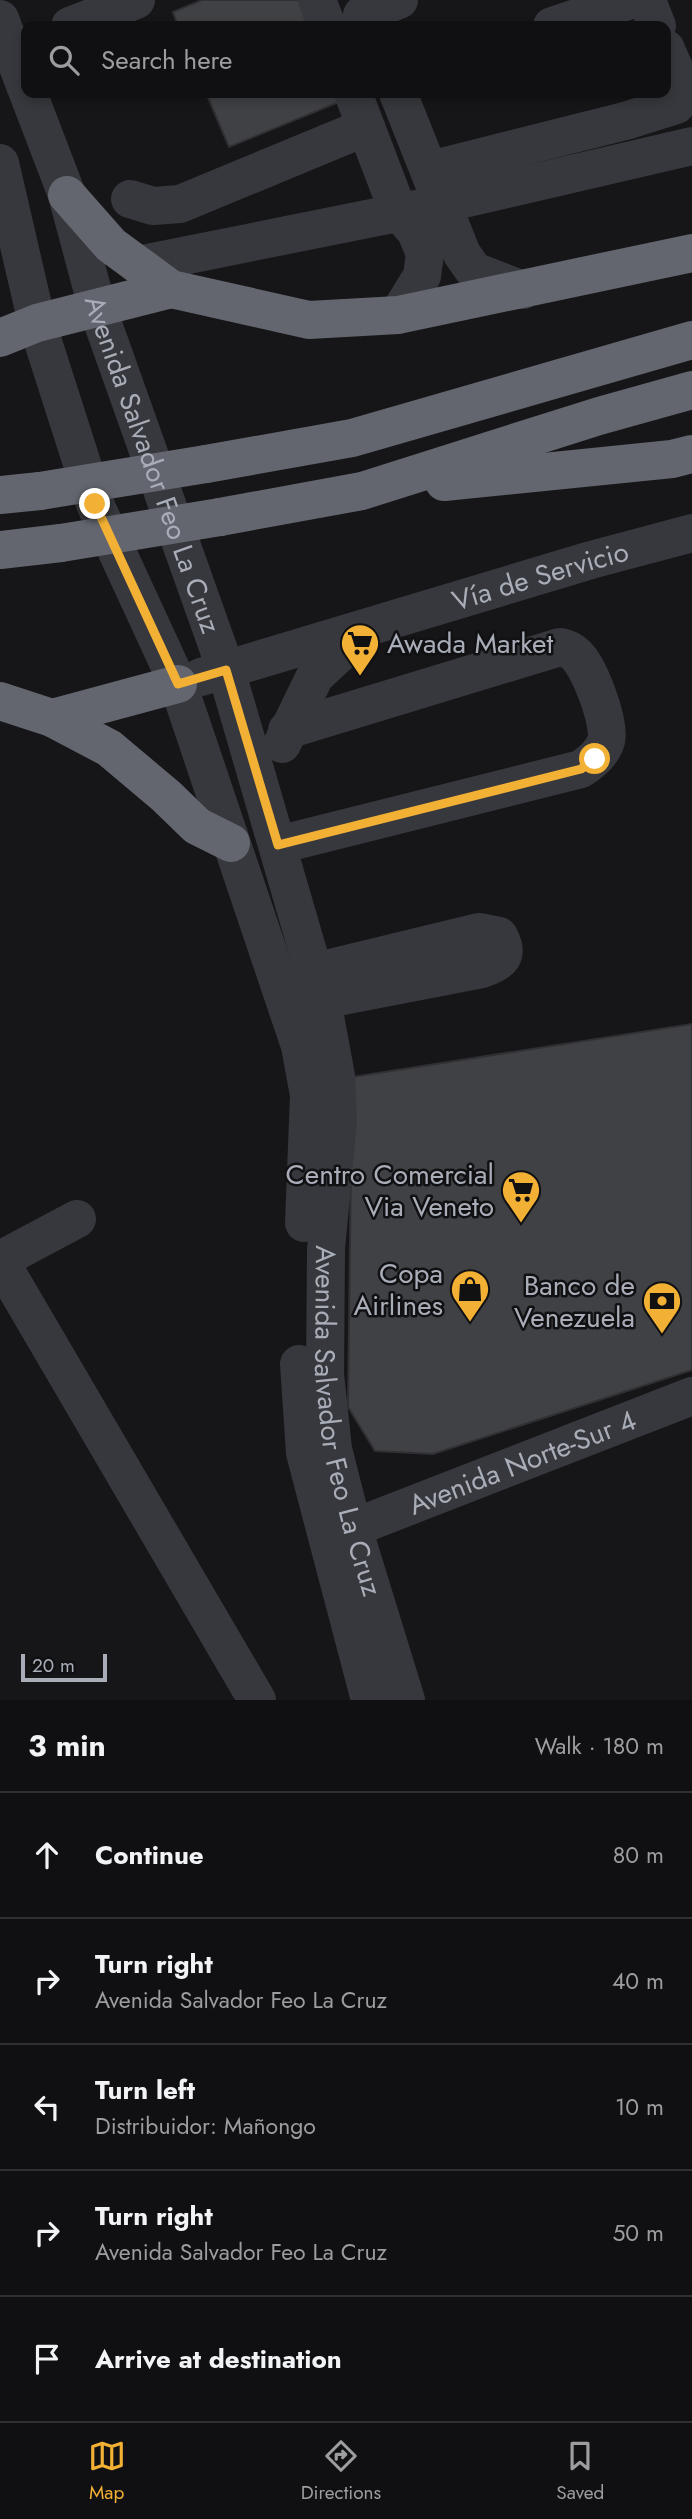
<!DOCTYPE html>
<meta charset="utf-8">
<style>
body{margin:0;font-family:Jost,sans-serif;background:#19191b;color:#f1f3f6}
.scale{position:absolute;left:21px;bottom:18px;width:86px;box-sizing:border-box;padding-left:7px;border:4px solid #a8adb8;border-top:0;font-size:19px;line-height:24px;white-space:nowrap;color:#a8adb8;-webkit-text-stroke:5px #111113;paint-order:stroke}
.stop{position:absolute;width:21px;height:21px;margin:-16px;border:5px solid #f2b134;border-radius:50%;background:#fff}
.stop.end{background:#f2b134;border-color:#fff;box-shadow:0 2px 7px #0008}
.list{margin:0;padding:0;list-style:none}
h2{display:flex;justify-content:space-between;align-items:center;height:91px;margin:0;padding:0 28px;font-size:30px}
h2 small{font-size:23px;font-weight:400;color:#9c9d9f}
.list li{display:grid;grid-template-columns:46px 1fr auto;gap:21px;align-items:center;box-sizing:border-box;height:126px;padding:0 28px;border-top:2px solid #303032}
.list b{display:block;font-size:26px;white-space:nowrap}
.list p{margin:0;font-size:23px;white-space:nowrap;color:#9c9d9f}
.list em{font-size:23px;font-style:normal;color:#9c9d9f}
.icon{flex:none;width:38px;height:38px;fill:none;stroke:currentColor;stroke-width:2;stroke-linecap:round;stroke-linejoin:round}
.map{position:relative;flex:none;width:692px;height:1700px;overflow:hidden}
.search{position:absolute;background:#101012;box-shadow:0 4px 10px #0003;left:21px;right:21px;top:21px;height:77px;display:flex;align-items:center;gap:18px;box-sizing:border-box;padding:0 24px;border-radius:14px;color:#9c9d9f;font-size:26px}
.sheet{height:721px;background:#101012}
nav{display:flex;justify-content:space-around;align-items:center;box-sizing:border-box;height:98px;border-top:2px solid #303032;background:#101012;font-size:19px;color:#9c9d9f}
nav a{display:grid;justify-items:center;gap:4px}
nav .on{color:#f2b134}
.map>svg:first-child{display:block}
.building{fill:#404145;stroke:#303034;stroke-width:2}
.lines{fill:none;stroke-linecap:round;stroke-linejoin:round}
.minor{stroke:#37383d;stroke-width:38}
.highway{stroke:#63666e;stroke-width:38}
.highway-bridge{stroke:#63666e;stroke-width:38}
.route{stroke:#f2b134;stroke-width:9}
.labels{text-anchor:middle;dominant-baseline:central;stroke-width:5;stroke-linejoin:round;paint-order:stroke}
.street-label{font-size:28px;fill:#a8adb8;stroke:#111113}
.poi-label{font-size:28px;fill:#a8adb8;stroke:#111113;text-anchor:end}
</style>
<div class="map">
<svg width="692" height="1700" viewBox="0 0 692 1700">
<rect width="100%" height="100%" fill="#161618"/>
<g class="building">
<path d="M202 0H302L313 26H178L173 12Z"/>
<path d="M206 93H341L344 100 229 147Z"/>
<path d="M692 1024V1370L433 1454 375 1451 348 1407 352 1077Z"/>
</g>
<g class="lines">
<g class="minor">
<path d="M317 0 327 26"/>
<path d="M644 0 648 3 657 26"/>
<path d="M362 15 399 0"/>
<path d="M0 19 26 88"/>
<path d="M70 26 136 0"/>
<path d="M552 26 631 0"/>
<path id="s1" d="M28 93 67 195 97 307 226 670 322 1000 336 1076 338 1121 326 1249 325 1374 333 1449 353 1528 406 1700"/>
<path d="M353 93 398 211 416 232 425 254 422 276 398 315"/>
<path d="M398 93 462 254 474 271 523 290"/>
<path d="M0 163 37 323 95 504 178 684 300 1046 309 1095 304 1223"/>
<path d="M430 170 625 121 676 105C688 89 672 66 666 49"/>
<path d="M130 199 153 206 180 204 366 127"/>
<path d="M138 265 442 204 692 146"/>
<path id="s2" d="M201 677 591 560 692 533"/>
<path d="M282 744 315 676 361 633"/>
<path d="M278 845 581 769C591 762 602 754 606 741 611 724 589 665 575 654 571 650 565 648 560 647L287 730"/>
<path d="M314 972 479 932 499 936C510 956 501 962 482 969L322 1000"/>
<path d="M0 1260 77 1219"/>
<path d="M0 1261 257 1700"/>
<path d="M299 1364 305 1453 370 1700"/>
<path id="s3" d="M329 1539 353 1528 692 1396"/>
</g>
<g class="highway">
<path d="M67 195 111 245 171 289 309 320 398 315 692 253"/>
<path d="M0 338 37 323 171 289"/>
<path d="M206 464 352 438 692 340"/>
<path d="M444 482 672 459 692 454"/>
<path d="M0 495 40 491"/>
<path d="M220 517 362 491 599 416 692 390"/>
<path d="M0 550 61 543"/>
<path d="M0 701 52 718 109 748 166 796 197 826 231 843"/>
<path d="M52 718 178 684"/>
</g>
<g class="highway-bridge">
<path d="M40 491 206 464"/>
<path d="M61 543 220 517"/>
</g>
</g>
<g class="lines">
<path class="route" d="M95 504 178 684 226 670 278 845 581 769 595 759"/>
</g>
<defs>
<g id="supermarket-pin" transform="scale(2.0125)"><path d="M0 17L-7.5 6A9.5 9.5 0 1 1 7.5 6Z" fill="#f2b134" stroke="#111113"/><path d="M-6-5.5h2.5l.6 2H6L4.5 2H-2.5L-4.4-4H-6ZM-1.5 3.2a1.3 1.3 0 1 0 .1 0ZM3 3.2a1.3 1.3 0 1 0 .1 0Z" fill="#111"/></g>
<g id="shop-pin" transform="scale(2.0125)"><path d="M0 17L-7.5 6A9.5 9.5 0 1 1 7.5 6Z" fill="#f2b134" stroke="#111113"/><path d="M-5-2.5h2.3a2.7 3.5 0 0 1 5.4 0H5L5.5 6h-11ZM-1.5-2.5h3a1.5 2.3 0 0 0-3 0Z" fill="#111"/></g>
<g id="bank-pin" transform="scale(2.0125)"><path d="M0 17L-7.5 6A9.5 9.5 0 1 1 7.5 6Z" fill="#f2b134" stroke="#111113"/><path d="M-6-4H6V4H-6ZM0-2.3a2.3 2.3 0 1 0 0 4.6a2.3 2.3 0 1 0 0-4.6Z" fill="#111"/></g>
</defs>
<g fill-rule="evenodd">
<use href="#supermarket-pin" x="360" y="643"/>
<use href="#supermarket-pin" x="521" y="1190"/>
<use href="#shop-pin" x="470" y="1289"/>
<use href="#bank-pin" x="662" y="1301"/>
</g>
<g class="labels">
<g class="street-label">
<text stroke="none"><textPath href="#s1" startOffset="392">Avenida Salvador Feo La Cruz</textPath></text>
<text stroke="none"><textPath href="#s2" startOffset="354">Vía de Servicio</textPath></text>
<text stroke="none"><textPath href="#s1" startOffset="1379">Avenida Salvador Feo La Cruz</textPath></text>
<text stroke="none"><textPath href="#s3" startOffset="208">Avenida Norte-Sur 4</textPath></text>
</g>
<g class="poi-label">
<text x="387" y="643" text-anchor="start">Awada Market</text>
<text x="494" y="1174">Centro Comercial<tspan x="494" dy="32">Via Veneto</tspan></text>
<text x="443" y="1273">Copa<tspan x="443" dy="32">Airlines</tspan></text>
<text x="635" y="1285">Banco de<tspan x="635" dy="32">Venezuela</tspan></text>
</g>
</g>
</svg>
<div class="scale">20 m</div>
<div class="stop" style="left:595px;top:759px"></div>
<div class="stop end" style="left:95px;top:504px"></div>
<div class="search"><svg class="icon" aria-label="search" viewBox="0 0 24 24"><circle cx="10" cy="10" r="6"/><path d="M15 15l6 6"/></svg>Search here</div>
</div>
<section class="sheet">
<h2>3 min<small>Walk · 180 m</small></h2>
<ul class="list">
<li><svg class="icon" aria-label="ahead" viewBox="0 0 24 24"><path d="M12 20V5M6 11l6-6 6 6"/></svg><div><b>Continue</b></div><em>80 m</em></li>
<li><svg class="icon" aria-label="right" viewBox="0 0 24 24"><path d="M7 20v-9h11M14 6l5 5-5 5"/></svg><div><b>Turn right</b><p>Avenida Salvador Feo La Cruz</p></div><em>40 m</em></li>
<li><svg class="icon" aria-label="left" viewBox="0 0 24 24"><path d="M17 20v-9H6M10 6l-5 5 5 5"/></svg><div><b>Turn left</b><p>Distribuidor: Mañongo</p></div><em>10 m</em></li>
<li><svg class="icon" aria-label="right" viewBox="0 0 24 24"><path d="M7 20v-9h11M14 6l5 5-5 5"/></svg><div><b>Turn right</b><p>Avenida Salvador Feo La Cruz</p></div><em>50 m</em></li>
<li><svg class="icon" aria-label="arrive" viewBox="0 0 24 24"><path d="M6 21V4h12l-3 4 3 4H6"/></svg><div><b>Arrive at destination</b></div></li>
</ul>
</section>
<nav>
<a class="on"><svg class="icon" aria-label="map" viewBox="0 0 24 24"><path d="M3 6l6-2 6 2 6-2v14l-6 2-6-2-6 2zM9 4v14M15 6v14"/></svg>Map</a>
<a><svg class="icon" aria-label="directions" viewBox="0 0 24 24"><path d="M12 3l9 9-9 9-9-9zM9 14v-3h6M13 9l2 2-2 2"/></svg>Directions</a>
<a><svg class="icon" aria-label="saved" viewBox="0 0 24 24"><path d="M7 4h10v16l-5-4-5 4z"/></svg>Saved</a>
</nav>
